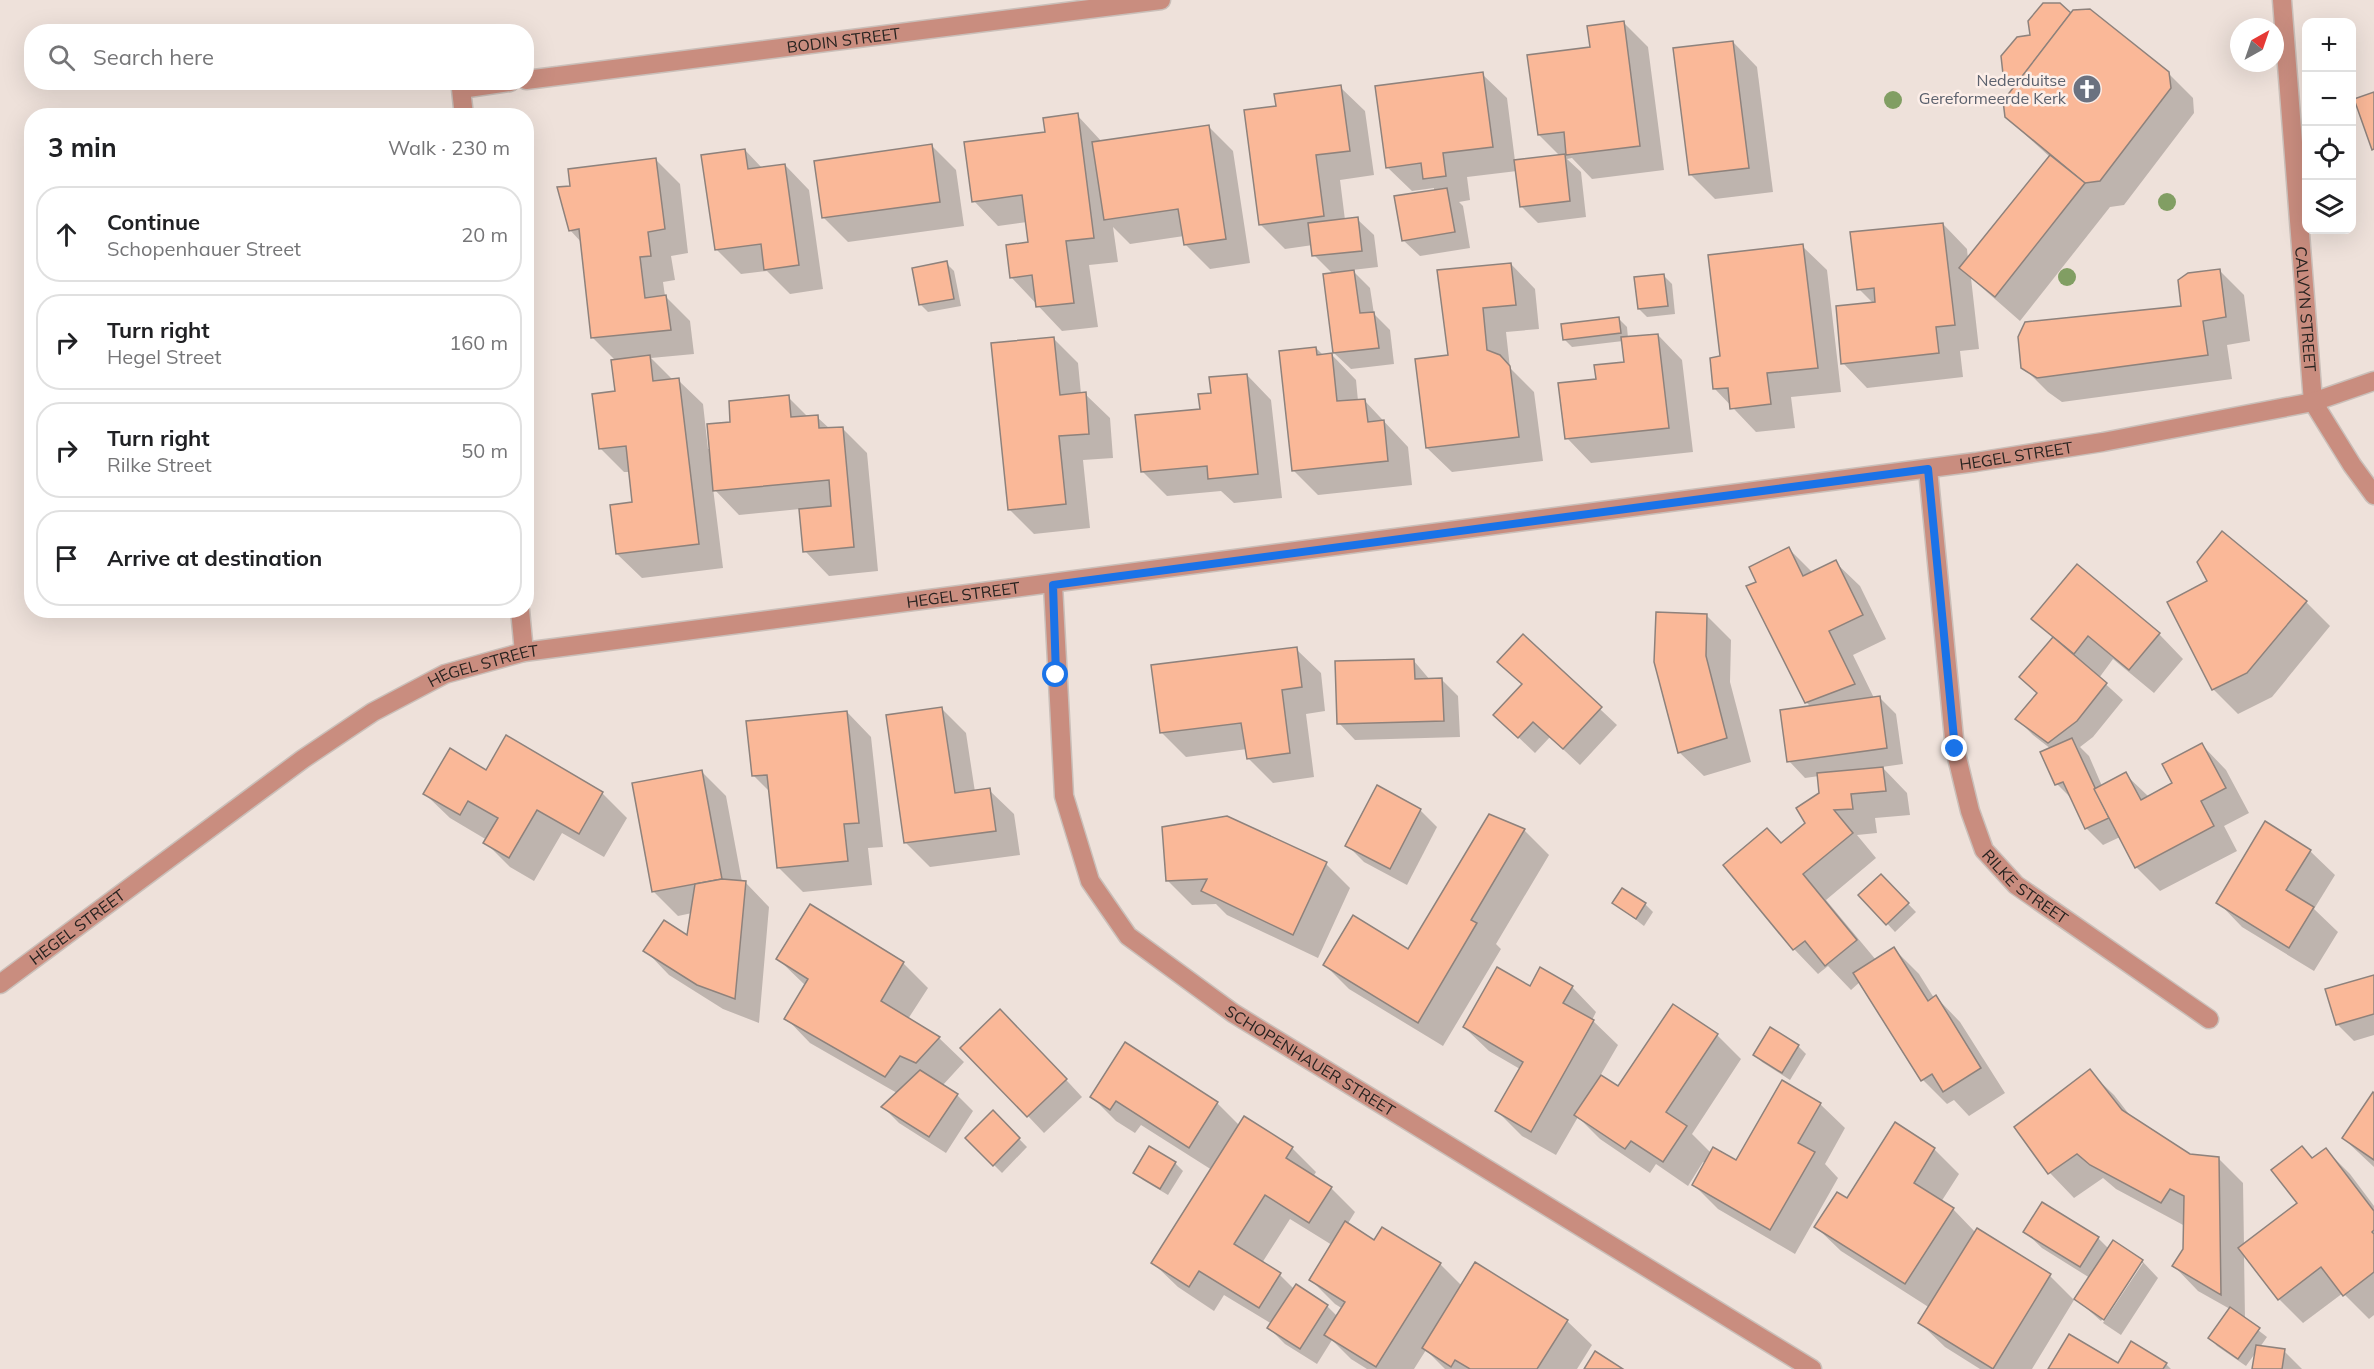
<!DOCTYPE html>
<meta charset="utf-8">
<style>
body{margin:0;font-family:Mulish,sans-serif;background:#f6f6f6;color:#202124}
.controls{position:absolute;right:18px;top:18px;display:grid;overflow:hidden;border-radius:12px;box-shadow:0 6px 24px #0002}
.controls button{width:54px;height:54px;display:grid;place-items:center;padding:0;border:0;border-bottom:2px solid #e0e0e0;background:#fff;color:#202124;font:30px sans-serif}
.compass{position:absolute;left:2230px;top:18px;width:54px;height:54px;border-radius:50%;background:#fff;box-shadow:0 6px 24px #0002;rotate:40deg}
.stop{position:absolute;width:18px;height:18px;margin:-14px;border:4px solid #1a73e8;border-radius:50%;background:#fff}
.stop.end{background:#1a73e8;border-color:#fff;box-shadow:0 2px 6px #0008}
.list{margin:0;padding:0;list-style:none}
h2{display:flex;justify-content:space-between;align-items:center;height:78px;margin:0;padding:0 24px;font-size:26px}
h2 small{font-size:20px;font-weight:400;color:#757577}
.list li{display:grid;grid-template-columns:39px 1fr auto;gap:18px;align-items:center;box-sizing:border-box;height:96px;margin:0 12px 12px;padding:0 12px;border:2px solid #e0e0e0;border-radius:24px}
.list b{display:block;font-size:22px;white-space:nowrap}
.list p{margin:0;font-size:20px;white-space:nowrap;color:#757577}
.list em{font-size:20px;font-style:normal;color:#757577}
.icon{flex:none;width:33px;height:33px;fill:none;stroke:currentColor;stroke-width:2;stroke-linecap:round;stroke-linejoin:round}
.map{position:relative;flex:none;width:2374px;height:1369px;overflow:hidden}
.search{position:absolute;background:#fff;box-shadow:0 6px 24px #0002;left:24px;top:24px;width:510px;height:66px;display:flex;align-items:center;gap:15px;box-sizing:border-box;padding:0 21px;border-radius:24px;color:#757577;font-size:22px}
.panel{position:absolute;background:#fff;box-shadow:0 6px 24px #0002;left:24px;top:108px;width:510px;height:510px;border-radius:24px}
.map>svg:first-child{display:block}
.shadow{fill:#0003;fill-rule:evenodd}
.building{fill:#fab898;stroke:#8e827c;stroke-width:1.5}
.lines{fill:none;stroke-linecap:round;stroke-linejoin:round}
.minor-casing{stroke:#cabfb9;stroke-width:21}
.minor{stroke:#c98d7f;stroke-width:18}
.tree{fill:#819e63}
.route{stroke:#1a73e8;stroke-width:8}
.labels{text-anchor:middle;dominant-baseline:central;stroke-width:5;stroke-linejoin:round;paint-order:stroke}
.street-label{font-size:16px;fill:#282320;stroke:#fceee8}
.worship-label{font-size:16px;fill:#5b616d;stroke:#fceee8;text-anchor:end}
</style>
<div class="map">
<svg width="2374" height="1369" viewBox="0 0 2374 1369">
<rect width="100%" height="100%" fill="#eee1da"/>
<g class="shadow">
<path d="M2071 15 2168 73 2193 98 2194 113 2124 205 2110 207 2020 321 1971 278 1979 349 1960 351 1963 377 1867 388 1843 363 1874 304 1859 289 1943 224 1967 249 1968 259 2050 157 2006 117 2032 37Z"/>
<path d="M1624 23 1648 47 1664 170 1592 179 1572 158 1567 159 1581 172 1586 217 1538 223 1521 206 1517 171 1467 177 1470 200 1459 202 1463 206 1470 248 1420 256 1403 240 1434 191V188L1412 191 1387 167 1482 74 1507 98 1515 161 1560 156 1539 135 1591 49Z"/>
<path d="M1733 42 1757 67 1773 192 1715 199 1690 174Z"/>
<path d="M1340 87 1365 111 1374 175 1340 180 1345 220 1357 219 1374 235 1378 267 1352 270 1370 288 1374 314 1390 330 1394 364 1351 369 1334 353 1333 274 1314 255 1313 245 1285 249 1260 224 1278 107Z"/>
<path d="M1077 115 1102 142 1209 127 1233 151 1250 263 1210 269 1185 244 1184 236 1130 244 1113 227 1118 262 1089 265 1098 327 1062 331 1011 277 1030 244 1027 222 998 226 974 201 1046 133Z"/>
<path d="M931 145 956 170 964 226 848 242 824 218Z"/>
<path d="M745 150 762 168 785 165 809 190 823 289 790 294 767 271 741 274 716 249Z"/>
<path d="M656 160 680 184 688 253 671 256 675 280 663 282 665 296 690 321 694 354 651 358 673 380H678L703 404 708 449H711L732 424 788 397 808 417H817L830 429 842 428 867 453 878 571 829 576 805 551 800 509 739 515 713 488 723 568 642 578 617 554 634 503 630 472H624L600 448 617 393 616 361 593 338 582 243 570 230 571 187Z"/>
<path d="M1802 246 1827 270 1841 392 1791 397 1795 428 1756 432 1715 389 1722 358Z"/>
<path d="M946 263 954 271 961 306 928 312 920 304Z"/>
<path d="M1511 264 1535 289 1539 329 1506 332 1510 368 1534 392 1543 461 1452 472 1427 448 1449 356Z"/>
<path d="M2219 270 2244 295 2250 341 2227 345 2232 379 2062 402 2048 392 2023 367 2182 307Z"/>
<path d="M1664 276 1672 284 1675 314 1647 317 1639 309Z"/>
<path d="M1619 319 1627 327 1628 338 1658 335 1682 360 1693 452 1591 463 1567 438 1598 380 1625 363 1623 341 1572 347 1564 339Z"/>
<path d="M1053 338 1078 363 1081 394H1085L1110 418 1113 458 1083 460 1090 528 1034 534 1009 509Z"/>
<path d="M1316 348 1324 356 1332 355 1356 380 1358 401 1364 400 1408 447 1412 485 1318 495 1293 470Z"/>
<path d="M1247 375 1271 400 1282 498 1234 503 1221 491 1167 496 1142 471 1202 410 1213 395Z"/>
<path d="M1789 549 1813 573 1835 562 1860 586 1886 639 1853 655 1874 698H1880L1896 714 1903 764 1882 767 1907 793 1910 815 1875 818 1877 833 1857 835 1876 858 1826 900 1876 960 1894 949 1919 974 1934 998 1936 997 1960 1022 2005 1093 1969 1116 1954 1100 1947 1104 1923 1080 1861 981 1851 990 1828 966 1818 974 1794 949 1725 865 1782 845 1807 824 1820 794 1819 776 1805 778 1789 761 1811 707 1806 702 1758 582Z"/>
<path d="M2306 602 2330 626 2272 697 2238 714 2213 689 2169 603Z"/>
<path d="M1706 615 1731 640 1730 682 1751 762 1704 776 1679 752Z"/>
<path d="M2033 618 2159 634 2183 659 2154 693 2113 659 2099 678 2123 700 2093 737 2080 747 2089 756 2102 786 2125 774 2149 797 2174 784 2202 745 2226 770 2249 813 2224 826 2237 851 2160 891 2136 867 2120 837 2103 845 2086 828 2074 801 2057 784 2051 749 2033 735 2017 719 2038 694 2021 677 2054 638Z"/>
<path d="M1523 637 1617 725 1580 765 1550 737 1535 753 1512 731 1523 685Z"/>
<path d="M1296 649 1321 673 1325 711 1306 714 1314 777 1273 783 1248 758 1247 749 1186 757 1161 732Z"/>
<path d="M1414 661 1430 680 1441 679 1458 696 1460 737 1355 740 1339 723Z"/>
<path d="M942 709 966 733 975 792 989 790 1014 814 1020 855 930 867 906 843 888 716Z"/>
<path d="M847 712 871 737 883 847 868 848 872 885 803 892 778 867 770 792 753 775Z"/>
<path d="M701 771 726 796 742 882H745L769 907 759 1023 723 1009 669 975 645 950 688 937 692 913 678 916 653 891Z"/>
<path d="M486 772 602 793 627 818 604 857 562 833 534 881 510 867 485 842 487 840 450 818 425 794Z"/>
<path d="M1420 810 1437 827 1407 885 1364 862 1347 845Z"/>
<path d="M1490 816 1524 830 1549 855 1496 944 1501 949 1443 1046 1349 989 1325 965 1408 951Z"/>
<path d="M2310 851 2335 875 2314 909 2338 932 2314 971 2242 927 2218 902Z"/>
<path d="M1326 864 1350 888 1318 958 1227 915 1216 904 1192 905 1168 881Z"/>
<path d="M1881 876 1916 912 1895 932 1861 895Z"/>
<path d="M1623 890 1645 904 1653 912 1644 926 1614 903Z"/>
<path d="M778 959 903 963 928 988 908 1019 939 1038 964 1062 942 1086 957 1095 973 1111 946 1153 899 1123 883 1107 897 1093 810 1043 786 1018 806 986Z"/>
<path d="M2374 977V1035L2354 1041 2337 1024Z"/>
<path d="M1572 987 1596 1012 1592 1020 1618 1045 1600 1076 1619 1088 1717 1035 1741 1059 1692 1134 1711 1153 1736 1162 1820 1104 1845 1128 1825 1164 1838 1178 1795 1254 1718 1209 1693 1184 1706 1163 1703 1162 1688 1186 1656 1164 1650 1173 1600 1139 1578 1117 1556 1155 1522 1136 1497 1111 1520 1069 1489 1051 1464 1027 1530 988Z"/>
<path d="M1017 1027 1082 1097 1044 1133 1028 1116Z"/>
<path d="M1798 1046 1806 1054 1790 1080 1762 1062 1754 1054Z"/>
<path d="M2089 1071 2114 1095 2132 1118 2190 1155 2218 1158 2243 1183 2244 1246 2299 1204 2313 1159 2326 1150 2350 1174 2374 1206V1315L2369 1319 2343 1293 2303 1323 2279 1299 2244 1253 2245 1320 2267 1337 2260 1347 2284 1351 2302 1369H2254L2256 1352 2246 1366 2217 1346 2210 1338 2230 1309 2198 1291 2174 1266 2184 1250 2185 1226 2116 1189 2103 1178 2074 1198 2050 1173 2016 1127Z"/>
<path d="M2374 1095V1167L2343 1138Z"/>
<path d="M1092 1097 1217 1103 1240 1126 1292 1148 1316 1172 1313 1177 1331 1188 1355 1212 1347 1225 1375 1242 1440 1264 1462 1286 1476 1264 1567 1321 1592 1345 1577 1369H1445L1426 1350 1414 1369H1367L1351 1359 1332 1340 1317 1364 1285 1344 1269 1328 1272 1324 1224 1295 1214 1311 1178 1287 1153 1263 1212 1170 1141 1125 1135 1133 1116 1121ZM1290 1219 1332 1245 1310 1279 1335 1304 1343 1309 1338 1317 1327 1306 1294 1289 1280 1275 1262 1263Z"/>
<path d="M993 1112 1027 1147 1002 1173 967 1138Z"/>
<path d="M1895 1124 1934 1149 1959 1174 1941 1202 1953 1209 1976 1233 2050 1276 2074 1300 2032 1369H1980L1945 1347 1920 1323 1930 1308 1841 1251 1816 1227 1847 1200Z"/>
<path d="M1175 1163 1183 1171 1168 1195 1143 1180 1135 1172Z"/>
<path d="M2042 1204 2098 1238 2109 1249 2142 1261 2158 1278 2121 1335 2103 1323 2143 1263H2140L2101 1321 2076 1299 2090 1278 2042 1248 2025 1232Z"/>
<path d="M2166 1364 2171 1369H2050L2119 1365Z"/>
</g>
<g class="building">
<path d="M2043 3H2060L2071 13 2016 85 2003 74 2001 56 2017 37 2030 35 2028 21Z"/>
<path d="M2090 9 2169 72 2171 88 2100 181 2085 183 2005 117 2003 101 2073 10Z"/>
<path d="M1624 21 1640 146 1566 155 1564 132 1538 135 1527 55 1590 47 1587 26Z"/>
<path d="M1733 41 1749 168 1689 175 1673 48Z"/>
<path d="M1483 72 1493 147 1443 153 1446 176 1423 179 1421 163 1386 168 1375 86Z"/>
<path d="M1341 85 1350 151 1316 155 1324 216 1259 225 1244 110 1276 106 1274 94Z"/>
<path d="M2374 92V149L2372 150 2354 99Z"/>
<path d="M1078 113 1094 238 1066 241 1074 303 1036 307 1032 275 1010 278 1006 245 1028 242 1022 195 972 202 964 142 1045 132 1043 118Z"/>
<path d="M1209 125 1226 239 1184 245 1178 209 1104 220 1092 142Z"/>
<path d="M932 144 940 202 822 218 814 161Z"/>
<path d="M745 149 748 169 785 164 799 265 764 270 761 244 715 250 701 155Z"/>
<path d="M1565 154 1570 201 1520 207 1514 160Z"/>
<path d="M2050 155 2085 183 1995 297 1959 268Z"/>
<path d="M656 158 665 229 648 232 651 256 640 257 645 298 666 295 671 330 591 338 579 229 569 231 557 187 570 186 568 169Z"/>
<path d="M1447 188 1455 232 1402 241 1394 196Z"/>
<path d="M1358 217 1362 251 1312 256 1308 223Z"/>
<path d="M1943 223 1955 325 1936 327 1939 353 1841 364 1836 306 1875 302 1874 288 1857 290 1850 232Z"/>
<path d="M1803 244 1818 368 1767 373 1771 404 1730 409 1728 388 1713 389 1710 358 1720 356 1708 255Z"/>
<path d="M947 261 954 299 919 305 912 268Z"/>
<path d="M1511 263 1516 305 1483 308 1487 350 1500 355 1510 366 1519 437 1426 448 1415 359 1448 355 1437 270Z"/>
<path d="M2220 269 2226 317 2203 321 2208 355 2037 378 2021 368 2018 337 2025 322 2181 306 2178 280 2188 273Z"/>
<path d="M1354 270 1360 313 1374 312 1379 348 1333 353 1323 274Z"/>
<path d="M1664 274 1668 306 1638 309 1634 277Z"/>
<path d="M1619 317 1621 333 1563 340 1561 324Z"/>
<path d="M1658 334 1669 428 1565 439 1558 383 1596 379 1594 365 1624 362 1621 337Z"/>
<path d="M1054 337 1060 395 1086 392 1089 434 1059 436 1066 504 1008 510 991 343Z"/>
<path d="M1316 347 1317 355 1332 353 1337 401 1365 399 1368 422 1384 420 1388 461 1292 471 1279 351Z"/>
<path d="M650 355 653 381 679 378 699 544 616 554 610 505 632 502 626 446 599 449 592 394 615 391 611 360Z"/>
<path d="M1247 374 1258 474 1208 479 1207 466 1141 472 1135 415 1200 409 1198 394 1211 393 1209 377Z"/>
<path d="M789 395 791 417 818 415 819 428 843 427 854 547 803 552 799 509 831 506 829 480 713 491 707 424 730 422 729 401Z"/>
<path d="M2222 531 2307 601 2247 673 2212 690 2167 602 2207 581 2197 562Z"/>
<path d="M1789 547 1803 576 1836 560 1863 615 1829 631 1855 684 1805 703 1746 586 1756 582 1749 567Z"/>
<path d="M2077 564 2160 633 2129 670 2088 636 2074 654 2031 619Z"/>
<path d="M1656 612 1707 614 1706 656 1727 738 1678 753 1654 662Z"/>
<path d="M1523 634 1602 707 1563 749 1533 722 1518 738 1493 715 1522 684 1497 662Z"/>
<path d="M2053 637 2107 683 2077 721 2048 743 2015 719 2037 693 2019 677Z"/>
<path d="M1297 647 1302 687 1282 690 1290 753 1247 759 1241 723 1160 733 1151 665Z"/>
<path d="M1414 659 1415 679 1442 678 1444 721 1337 724 1335 661Z"/>
<path d="M1880 696 1887 748 1787 762 1780 710Z"/>
<path d="M942 707 955 793 990 788 996 831 904 843 886 715Z"/>
<path d="M847 711 859 823 844 824 848 861 777 868 767 775 752 776 746 721Z"/>
<path d="M506 735 603 792 579 834 537 810 509 858 483 843 498 818 468 801 460 815 423 794 450 748 486 770Z"/>
<path d="M2072 738 2109 818 2085 829 2063 782 2055 785 2040 752Z"/>
<path d="M2202 743 2226 788 2201 801 2214 826 2135 868 2094 789 2126 772 2141 800 2172 783 2162 764Z"/>
<path d="M1883 767 1886 791 1851 794 1853 809 1834 810 1853 833 1803 874 1857 940 1825 966 1805 941 1793 950 1723 865 1767 828 1781 843 1805 823 1796 808 1819 793 1817 773Z"/>
<path d="M702 770 722 879 652 892 632 783Z"/>
<path d="M1377 785 1421 809 1390 869 1345 846Z"/>
<path d="M1489 814 1525 829 1471 920 1477 923 1418 1023 1323 965 1353 915 1408 949Z"/>
<path d="M1227 816 1327 862 1293 935 1201 891 1207 879 1166 881 1162 827Z"/>
<path d="M2265 821 2311 850 2286 890 2314 907 2289 948 2216 903Z"/>
<path d="M1881 874 1909 903 1886 925 1858 895Z"/>
<path d="M722 879 746 881 735 999 697 985 643 951 664 920 687 935 695 884Z"/>
<path d="M1622 888 1646 903 1636 919 1612 903Z"/>
<path d="M810 904 904 962 881 1001 940 1037 916 1063 900 1056 885 1077 784 1019 808 979 776 959Z"/>
<path d="M1894 947 1928 1001 1936 995 1981 1068 1943 1092 1932 1074 1921 1081 1853 973Z"/>
<path d="M1497 967 1530 986 1540 967 1573 986 1563 1003 1594 1020 1531 1132 1495 1111 1523 1062 1463 1027Z"/>
<path d="M2374 975V1014L2336 1025 2325 989Z"/>
<path d="M1673 1004 1718 1034 1666 1112 1687 1126 1663 1162 1631 1141 1625 1149 1574 1115 1601 1075 1618 1086Z"/>
<path d="M1000 1009 1067 1079 1027 1117 960 1048Z"/>
<path d="M1770 1027 1799 1045 1782 1073 1753 1055Z"/>
<path d="M1125 1042 1218 1102 1189 1148 1116 1101 1110 1110 1090 1097Z"/>
<path d="M2090 1069 2122 1110 2190 1154 2219 1157 2221 1295 2172 1266 2183 1249 2184 1196 2170 1189 2161 1203 2090 1165 2077 1154 2048 1174 2014 1127Z"/>
<path d="M920 1070 958 1094 929 1137 881 1107Z"/>
<path d="M1782 1080 1821 1103 1798 1143 1815 1152 1770 1230 1692 1185 1713 1147 1736 1160Z"/>
<path d="M2373 1092 2374 1093V1160L2342 1138Z"/>
<path d="M993 1110 1020 1138 993 1166 965 1138Z"/>
<path d="M1244 1116 1293 1147 1286 1158 1332 1187 1309 1223 1265 1195 1234 1244 1281 1273 1259 1308 1199 1271 1189 1287 1151 1263Z"/>
<path d="M1895 1122 1935 1148 1914 1183 1954 1208 1905 1284 1814 1227 1837 1192 1847 1198Z"/>
<path d="M1149 1146 1176 1162 1160 1189 1133 1173Z"/>
<path d="M2302 1146 2312 1158 2326 1148 2374 1211V1230L2372 1232 2374 1234V1272L2343 1296 2321 1267 2278 1300 2238 1248 2297 1203 2271 1170Z"/>
<path d="M2042 1202 2099 1237 2080 1267 2023 1232Z"/>
<path d="M1345 1221 1374 1240 1382 1227 1441 1263 1376 1367 1324 1335 1345 1302 1309 1280Z"/>
<path d="M1977 1228 2051 1274 1993 1369 1918 1323Z"/>
<path d="M2113 1240 2143 1260 2104 1320 2074 1299Z"/>
<path d="M1475 1262 1568 1320 1537 1369H1470L1455 1360 1451 1367 1422 1348Z"/>
<path d="M1296 1284 1328 1305 1300 1349 1267 1328Z"/>
<path d="M2230 1307 2260 1328 2238 1359 2208 1338Z"/>
<path d="M2069 1334 2118 1363 2131 1341 2167 1363 2163 1369H2048Z"/>
<path d="M2256 1345 2285 1349 2282 1369H2252Z"/>
<path d="M1595 1351 1623 1369H1584Z"/>
</g>
<g class="lines">
<g class="minor-casing">
<g id="minor">
<path id="s1" d="M2282 0 2313 402 2352 465 2374 495"/>
<path id="s2" d="M526 80 1161 0"/>
<path d="M464 116 461 89 510 82"/>
<path id="s3" d="M1928 469 1955 749 1970 811 1984 850 2016 885 2209 1019"/>
<path id="s4" d="M1053 585 1064 796 1090 881 1128 936 1233 1013 1812 1369"/>
<path d="M520 610 524 652"/>
<path id="s5" d="M0 984 303 759 373 712 445 674 524 652 1976 462 2103 442 2313 402 2374 381"/>
</g>
</g>
<use href="#minor" class="minor"/>
</g>
<g class="tree">
<circle cx="1893" cy="100" r="9"/>
<circle cx="2167" cy="202" r="9"/>
<circle cx="2067" cy="277" r="9"/>
</g>
<g class="lines">
<path class="route" d="M1056 675 1053 585 1928 469 1955 749"/>
</g>
<defs>
<g id="church-disc" transform="scale(1.5)"><circle r="9.5" fill="#6b7280" stroke="#fceee8"/><path d="M-1.2-6h2.4v3.5h3.3v2.4h-3.3V6h-2.4V-.1h-3.3v-2.4h3.3Z" fill="#fff"/></g>
</defs>
<g fill-rule="evenodd">
<use href="#church-disc" x="2087" y="89"/>
</g>
<g class="labels">
<g class="street-label">
<text stroke="none"><textPath href="#s2" startOffset="320">BODIN STREET</textPath></text>
<text stroke="none"><textPath href="#s1" startOffset="310">CALVYN STREET</textPath></text>
<text stroke="none"><textPath href="#s5" startOffset="2130">HEGEL STREET</textPath></text>
<text stroke="none"><textPath href="#s5" startOffset="1068">HEGEL STREET</textPath></text>
<text stroke="none"><textPath href="#s5" startOffset="582">HEGEL STREET</textPath></text>
<text stroke="none"><textPath href="#s3" startOffset="442">RILKE STREET</textPath></text>
<text stroke="none"><textPath href="#s5" startOffset="96">HEGEL STREET</textPath></text>
<text stroke="none"><textPath href="#s4" startOffset="588">SCHOPENHAUER STREET</textPath></text>
</g>
<g class="worship-label">
<text x="2066" y="80">Nederduitse<tspan x="2066" dy="18">Gereformeerde Kerk</tspan></text>
</g>
</g>
</svg>
<div class="controls">
<button>+</button>
<button>−</button>
<button><svg class="icon" aria-label="locate" viewBox="0 0 24 24"><circle cx="12" cy="12" r="6"/><path d="M12 2v4M12 18v4M2 12h4M18 12h4"/></svg></button>
<button><svg class="icon" aria-label="layers" viewBox="0 0 24 24"><path d="M12 4l9 5-9 5-9-5zM3 14l9 5 9-5"/></svg></button>
</div>
<svg class="compass" viewBox="-18 -18 36 36"><path d="M0-13l5 13h-10z" fill="#e53935"/><path d="M0 13l5-13h-10z" fill="#757577"/></svg>
<div class="stop" style="left:1056px;top:675px"></div>
<div class="stop end" style="left:1955px;top:749px"></div>
<div class="search"><svg class="icon" aria-label="search" viewBox="0 0 24 24"><circle cx="10" cy="10" r="6"/><path d="M15 15l6 6"/></svg>Search here</div>
<section class="panel">
<h2>3 min<small>Walk · 230 m</small></h2>
<ul class="list">
<li><svg class="icon" aria-label="ahead" viewBox="0 0 24 24"><path d="M12 20V5M6 11l6-6 6 6"/></svg><div><b>Continue</b><p>Schopenhauer Street</p></div><em>20 m</em></li>
<li><svg class="icon" aria-label="right" viewBox="0 0 24 24"><path d="M7 20v-9h11M14 6l5 5-5 5"/></svg><div><b>Turn right</b><p>Hegel Street</p></div><em>160 m</em></li>
<li><svg class="icon" aria-label="right" viewBox="0 0 24 24"><path d="M7 20v-9h11M14 6l5 5-5 5"/></svg><div><b>Turn right</b><p>Rilke Street</p></div><em>50 m</em></li>
<li><svg class="icon" aria-label="arrive" viewBox="0 0 24 24"><path d="M6 21V4h12l-3 4 3 4H6"/></svg><div><b>Arrive at destination</b></div></li>
</ul>
</section>
</div>
